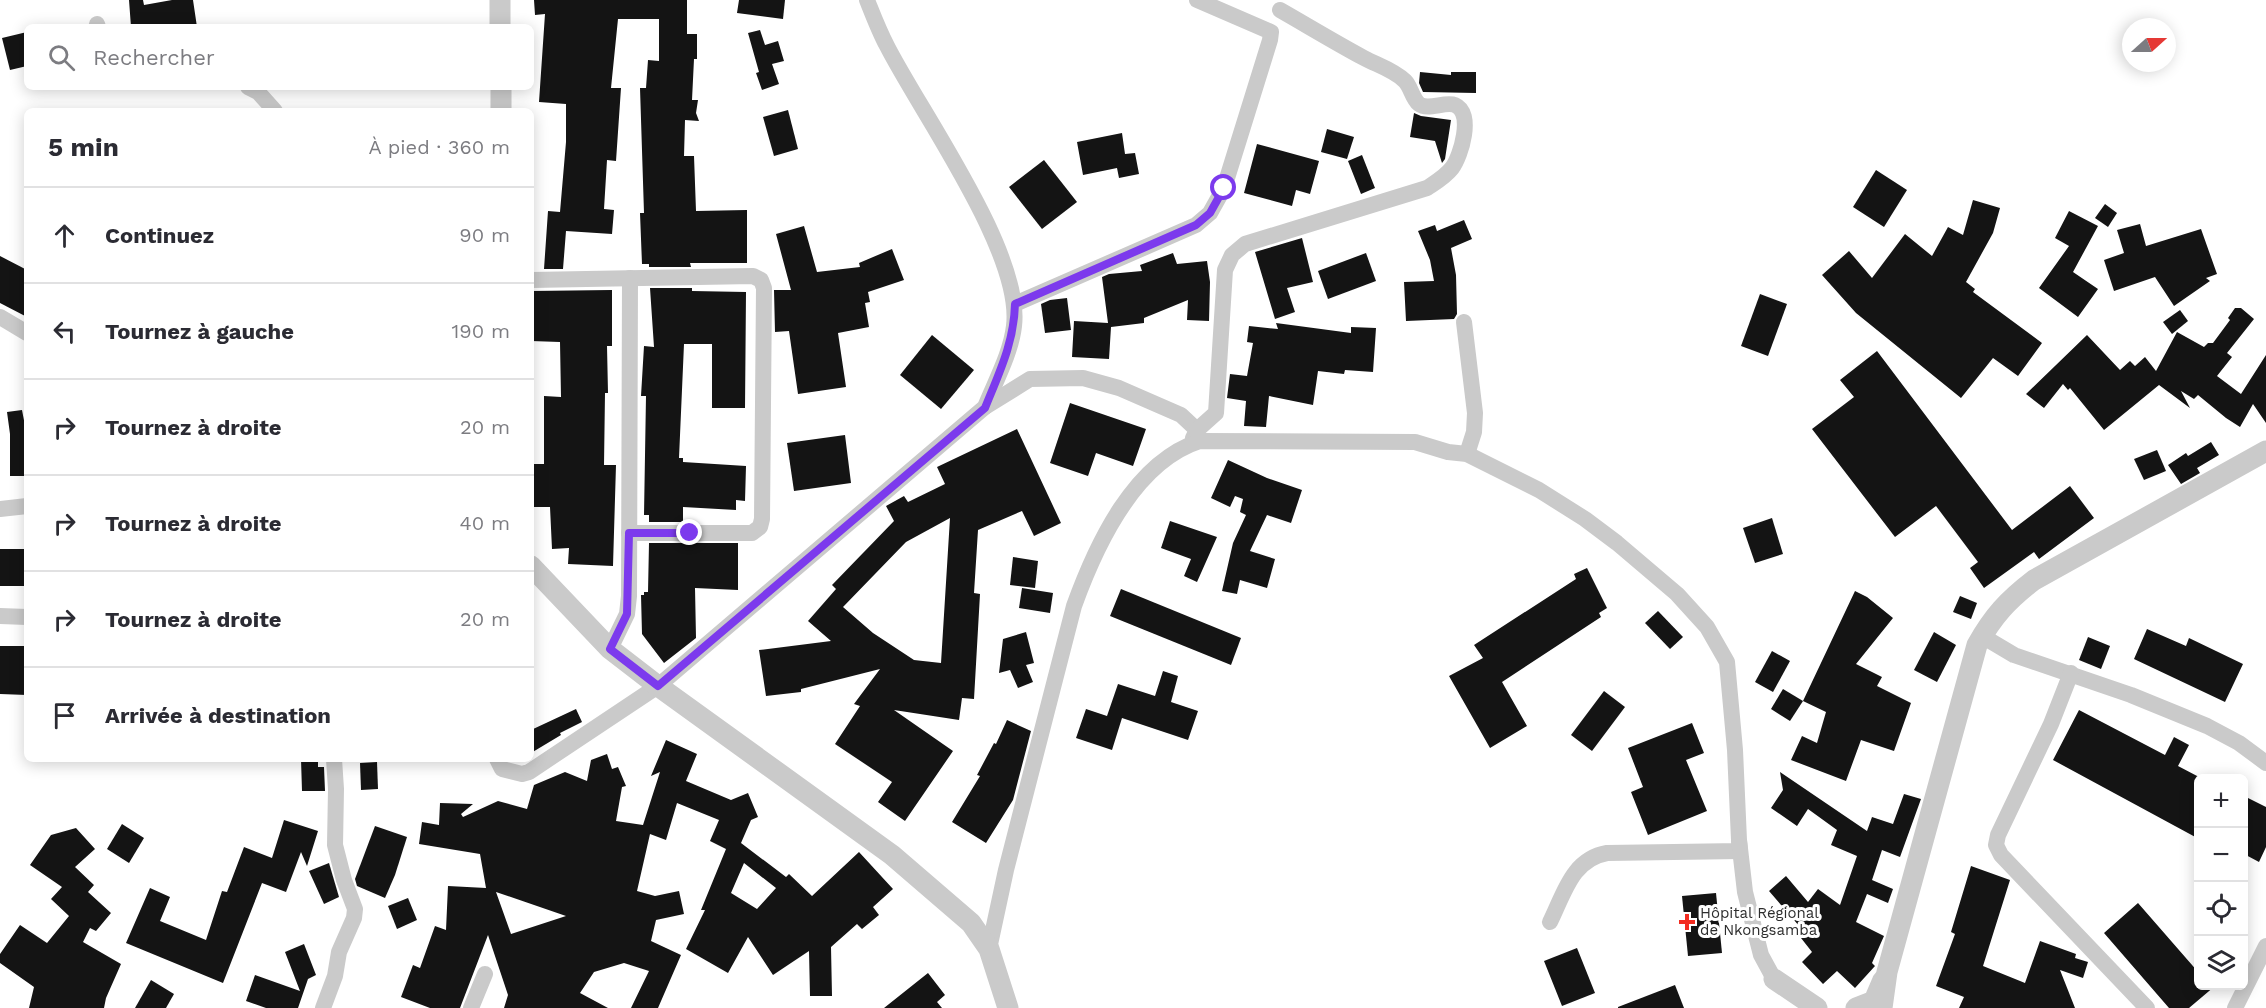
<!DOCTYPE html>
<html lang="fr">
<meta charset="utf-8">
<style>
body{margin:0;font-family:"Work Sans",sans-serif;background:#f2f2f3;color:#2b2b33}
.controls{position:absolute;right:18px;bottom:18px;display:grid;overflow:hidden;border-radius:9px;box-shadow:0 3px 15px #0003}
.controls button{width:54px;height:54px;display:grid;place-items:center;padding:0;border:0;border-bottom:2px solid #e1e1e2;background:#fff;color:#2b2b33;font:30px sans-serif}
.compass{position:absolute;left:2122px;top:18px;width:54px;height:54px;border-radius:50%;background:#fff;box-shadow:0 3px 15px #0003;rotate:69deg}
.stop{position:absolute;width:18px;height:18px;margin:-14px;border:4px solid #7c3aed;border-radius:50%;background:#fff}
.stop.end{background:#7c3aed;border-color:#fff;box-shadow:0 2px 6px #0008}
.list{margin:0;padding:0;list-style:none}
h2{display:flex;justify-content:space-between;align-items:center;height:78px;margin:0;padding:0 24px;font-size:26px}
h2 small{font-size:20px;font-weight:400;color:#7c7c81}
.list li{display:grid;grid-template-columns:39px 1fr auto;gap:18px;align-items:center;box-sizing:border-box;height:96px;padding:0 24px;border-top:2px solid #e1e1e2}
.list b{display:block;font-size:22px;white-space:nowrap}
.list em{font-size:20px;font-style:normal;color:#7c7c81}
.icon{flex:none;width:33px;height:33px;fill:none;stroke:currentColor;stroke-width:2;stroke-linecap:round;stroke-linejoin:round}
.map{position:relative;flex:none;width:2266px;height:1008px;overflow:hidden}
.search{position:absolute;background:#fff;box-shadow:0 3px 15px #0003;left:24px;top:24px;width:510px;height:66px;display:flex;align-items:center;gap:15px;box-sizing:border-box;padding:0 21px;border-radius:9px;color:#7c7c81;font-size:22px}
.panel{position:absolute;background:#fff;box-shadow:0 3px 15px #0003;left:24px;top:108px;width:510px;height:654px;border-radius:9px}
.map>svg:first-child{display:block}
.building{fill:#141414;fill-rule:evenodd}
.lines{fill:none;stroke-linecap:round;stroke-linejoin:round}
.minor{stroke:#cacaca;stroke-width:16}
.tertiary{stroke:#cacaca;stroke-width:21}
.route{stroke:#7c3aed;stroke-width:8}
.poi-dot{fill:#f32c20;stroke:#fff;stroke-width:2}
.labels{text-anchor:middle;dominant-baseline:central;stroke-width:6;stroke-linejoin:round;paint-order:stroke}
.poi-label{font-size:15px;fill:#2d2d2d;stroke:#fff;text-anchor:start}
</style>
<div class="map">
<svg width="2266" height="1008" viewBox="0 0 2266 1008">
<rect width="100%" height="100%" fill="#fff"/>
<g class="building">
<path d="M129 0H143L144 5 172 0H193L197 27H131Z"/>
<path d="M534 0H687V34H697V59H694L692 100H698L696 113 699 121 685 120 684 156H694L696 211 747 210V263H690L691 267H649V264H642L640 213H644L640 88H646L648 60 659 61V19H618L611 88H621L616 161 607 160 604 209 614 210 612 234 566 231 563 269H544L548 211 560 212 566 142V104L539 102 545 14 535 15Z"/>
<path d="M739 0H785L783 19 737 13Z"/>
<path d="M760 30 765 45 778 41 784 61 772 64 779 84 762 90 756 73 759 72 748 33Z"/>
<path d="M27 32V66L10 70 2 38Z"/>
<path d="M1420 72 1451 75V72H1476V93L1423 92 1419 83Z"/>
<path d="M788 110 798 149 774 156 763 117Z"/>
<path d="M1414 113 1421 116 1451 120 1445 159 1442 163 1435 141 1410 137Z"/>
<path d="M1327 129 1354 137 1347 159 1321 152Z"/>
<path d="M1122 133 1125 154 1135 153 1139 174 1119 178 1117 168 1083 175 1077 142Z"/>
<path d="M1257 144 1319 161 1310 194 1296 190 1292 206 1244 193Z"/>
<path d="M1362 155 1375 188 1361 194 1348 161Z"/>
<path d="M1044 160 1077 202 1042 229 1009 187Z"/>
<path d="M1876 170 1907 190 1884 227 1853 207Z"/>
<path d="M1973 200 2000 208 1993 233 1966 282 1975 289 1973 292 2042 343 2018 376 1993 358 1961 398 1856 313 1822 275 1849 251 1872 278 1905 234 1932 256 1948 227 1963 235Z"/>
<path d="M2105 204 2117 213 2108 227 2095 218Z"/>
<path d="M2069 211 2098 226 2073 272 2098 289 2078 317 2039 288 2069 246 2055 238Z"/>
<path d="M1464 220 1472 239 1451 248 1456 275 1457 314 1454 319 1406 321 1404 282 1434 281 1430 260 1418 231 1435 225 1437 231Z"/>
<path d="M2140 224 2146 246 2201 229 2217 274 2206 278 2210 281 2174 306 2155 277 2114 291 2104 260 2124 253 2117 230Z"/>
<path d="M804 226 817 272 860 267 859 263 892 249 904 280 868 292 870 302 865 303 869 327 838 333 846 387 798 394 789 331 775 332 774 290H791L776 234Z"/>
<path d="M1302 238 1313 282 1287 288 1295 312 1275 319 1255 252Z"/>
<path d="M1173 253 1177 264 1207 261 1210 282 1209 321 1187 320 1188 300 1144 318V323L1111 327 1109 359 1072 357 1074 321 1108 323 1102 277 1109 274 1142 271 1140 265Z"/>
<path d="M1366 253 1376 281 1328 299 1318 271Z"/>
<path d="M0 256 27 270V317L0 303Z"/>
<path d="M650 288H692V291L746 292 745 408H712V344H684L679 458H683V462L746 466 745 501 736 500V510L683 507V522H649V515H644L646 396H641L644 346 654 347Z"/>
<path d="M612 290V346H607L608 393H605L604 465H616L613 566 568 564 569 548 552 549 550 507H531V464H544V396L561 397 560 342 531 341V291Z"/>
<path d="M1760 294 1787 304 1768 356 1741 346Z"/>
<path d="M1067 298 1071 330 1045 333 1041 304 1050 300Z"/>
<path d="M2235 308H2241L2254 319 2227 353 2232 357 2217 376 2241 394 2266 355V423L2253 404 2240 427 2226 418 2198 395 2194 399 2181 391 2190 408 2159 385 2104 430 2070 388 2068 390 2063 384 2044 408 2026 394 2087 335 2120 370 2130 361 2135 366 2145 357 2156 371 2177 332 2204 347 2208 343H2213L2230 320 2228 318Z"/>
<path d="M2180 310 2188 321 2172 334 2163 322Z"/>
<path d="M1276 323 1351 333V327L1376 328 1373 372 1345 370 1344 374 1318 371 1313 405 1269 396 1266 427 1244 426 1246 401 1227 398 1230 374 1247 376 1253 343 1247 342 1249 326 1278 329Z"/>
<path d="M932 335 974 370 941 409 900 375Z"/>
<path d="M1877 351 2012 530 2070 486 2094 518 2039 559 2034 552 1984 588 1970 568 1978 562 1936 506 1895 537 1812 429 1854 397 1840 380Z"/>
<path d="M1070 403 1146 429 1133 466 1096 453 1088 476 1050 463Z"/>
<path d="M22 410 27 436V476H10V434L7 412Z"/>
<path d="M1017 429 1061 523 1034 536 1022 511 978 530 974 593 980 594 974 699 962 698 959 720 894 710 953 751 905 821 878 802 892 782 835 744 860 706 854 704 880 669 801 689V692L766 696 759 650 831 641 808 621 836 589 832 585 894 521 886 506 904 496 908 502 945 484 937 467ZM950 518 941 663 914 660 873 633 843 607 906 542Z"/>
<path d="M845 435 851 483 794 491 787 443Z"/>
<path d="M2211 442 2219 455 2197 468 2200 473 2181 484 2168 465 2186 453 2188 456Z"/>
<path d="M2157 450 2166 471 2144 480 2134 459Z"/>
<path d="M1228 460 1267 478 1302 490 1291 523 1267 515 1250 551 1275 559 1267 588 1240 580 1237 594 1222 591 1233 543 1246 515 1240 512 1243 499 1235 496 1230 507 1211 498Z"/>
<path d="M1772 518 1783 554 1755 563 1743 528Z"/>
<path d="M1170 521 1217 537 1197 582 1184 576 1191 559 1161 548Z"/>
<path d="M649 543H738V590L695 588 696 638 664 663 642 634 641 595H644V592H648Z"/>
<rect x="0" y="549" width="27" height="37"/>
<path d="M1013 557 1038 561 1035 588 1010 585Z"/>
<path d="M1587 568 1607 608 1599 613 1601 617 1502 682 1527 726 1490 748 1449 676 1483 658 1474 645 1576 579 1574 574Z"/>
<path d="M1022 588 1053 593 1050 613 1019 608Z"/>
<path d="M1121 589 1241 638 1231 665 1110 616Z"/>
<path d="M1855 591 1867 597 1893 618 1856 664 1882 677 1877 686 1911 703 1894 751 1861 740 1846 781 1791 760 1802 736 1817 743 1826 712 1803 701Z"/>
<path d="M1960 596 1977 603 1971 619 1953 612Z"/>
<path d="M1658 611 1683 637 1670 649 1645 623Z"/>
<path d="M2147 629 2186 646 2189 638 2243 664 2225 702 2134 659Z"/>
<path d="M1026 632 1034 663 1026 665 1033 682 1018 688 1010 670 999 673 1003 639Z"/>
<path d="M1934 632 1956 645 1937 682 1914 670Z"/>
<path d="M2088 637 2110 646 2101 669 2079 660Z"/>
<path d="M0 646H27V695L0 694Z"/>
<path d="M1772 651 1790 661 1773 692 1755 682Z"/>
<path d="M1163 671 1178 676 1171 702 1198 711 1188 740 1122 718 1112 750 1076 738 1086 709 1107 716 1118 684 1155 696Z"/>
<path d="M1783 689 1803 701 1790 721 1771 709Z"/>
<path d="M1604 691 1625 707 1592 751 1571 735Z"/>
<path d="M576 709 582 722 560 733 561 735 531 753V730Z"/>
<path d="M2079 710 2165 755 2174 737 2189 745 2178 766 2199 777V839L2053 760Z"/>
<path d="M1007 720 1031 731 1013 800 986 843 952 822 980 776 977 775 994 743 996 744Z"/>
<path d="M1692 723 1704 753 1686 760 1707 811 1648 835 1631 792 1643 787 1628 748Z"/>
<path d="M666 740 697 754 686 781 731 800 748 793 758 817 751 820 741 843 786 877 789 874 812 896 859 852 893 889 873 907 879 915 862 929 857 924 831 947 832 996H810L809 951 773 975 748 937 728 973 686 949 705 910H701L726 849 710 841 719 820 677 803 666 840 650 834 637 891 655 896 679 891 684 914 656 920 651 941 681 955 658 1008H631L649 971 624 963 594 972 580 993 608 1008H504L508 995 488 935 460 1008H430L401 997 413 965 420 968 435 926 446 930 448 886 486 888 480 854 419 844 422 822 439 825 440 803 473 804 461 814 463 817 498 801 527 809 534 785 565 772 587 781 591 760 607 754 612 769 618 767 626 786 622 787 616 821 643 825 660 772 651 776ZM744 863 776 888 757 909 731 893ZM496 892 566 916 511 934Z"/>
<path d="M301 759H318V767H324L325 791H302Z"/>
<path d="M377 762 378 789 361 790 360 763Z"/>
<path d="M1780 772 1867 831 1872 817 1893 824 1904 794 1921 799 1900 857 1882 850 1872 880 1893 889 1888 903 1867 894 1856 922 1884 936 1872 963 1875 966 1855 988 1837 971 1823 984 1802 962 1812 952 1801 938 1806 934 1769 891 1786 876 1808 902 1818 889 1840 905 1857 856 1831 845 1837 830 1808 809 1797 826 1771 808 1783 790Z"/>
<path d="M2244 796 2266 807V847L2259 862 2244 854Z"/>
<path d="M284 820 318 831 307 866 301 852 286 892 262 883 223 983 126 943 150 888 170 897 160 921 206 940 222 891 227 892 244 847 272 858Z"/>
<path d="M122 824 144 838 129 863 107 849Z"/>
<path d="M375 826 407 837 395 875 385 898 357 886 355 879Z"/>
<path d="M76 828 95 849 75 867 94 885 88 892 111 913 96 931 90 928 83 942 121 964 106 998 104 1008H29L34 987 0 963V954L20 925 47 943 69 916 51 899 62 887 30 865 51 835Z"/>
<path d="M329 863 339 897 324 904 309 871Z"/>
<path d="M1971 866 2010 880 1983 966 2025 983 2040 941 2076 954 2075 958 2088 962 2083 978 2060 970 2075 1008H1959L1964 997 1936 986 1955 934 1951 932Z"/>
<path d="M1716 893 1722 953 1688 956 1682 896Z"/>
<path d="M408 898 417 920 397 929 388 906Z"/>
<path d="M2138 903 2199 973V986H2215L2189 1008H2169L2104 933Z"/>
<path d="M304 944 316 975 308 979 298 1008H266L246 1001 255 975 300 991 285 952Z"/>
<path d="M1577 948 1595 993 1562 1006 1544 961Z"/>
<path d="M928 973 945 995 937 1002 942 1008H884Z"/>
<path d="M151 980 174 994 166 1008H135Z"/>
<path d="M1675 985 1684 1008H1618V1007Z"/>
</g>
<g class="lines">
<g class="minor">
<path d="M97 24 98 27"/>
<path d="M248 87 258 92 275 111"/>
<path d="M531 280 753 276 761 280 764 288 762 519 760 527 752 533H629"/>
<path d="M1015 304 1196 225 1210 213 1224 188 1270 40 1271 32 1197 0"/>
<path d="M0 317 27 333"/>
<path d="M1464 322 1475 413 1474 432 1467 454"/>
<path d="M985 407 1030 379 1083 378 1119 388 1181 415 1197 430 1193 438"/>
<path d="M1197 430 1216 413 1225 270 1232 255 1245 244 1427 188C1436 182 1445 177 1452 168 1461 156 1474 113 1455 105 1445 101 1428 111 1419 104 1412 98 1411 87 1405 81 1394 70 1377 65 1364 58 1336 43 1308 26 1280 10"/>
<path d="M0 509 27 506"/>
<path d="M0 616 27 617"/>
<path d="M1982 636 2014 655 2131 695 2207 726 2239 743 2266 763"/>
<path d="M610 649 627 614 629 596 630 278"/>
<path d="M2071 673 2051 724 1998 835 1996 845 2001 855 2147 1008"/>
<path d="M497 759 502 769 522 774 529 772 658 686 985 407C995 382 1011 353 1014 326 1023 253 921 113 887 46 879 31 873 15 867 0"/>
<path d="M1550 922C1564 894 1572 859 1607 853L1740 851 1739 841"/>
<path d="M989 949 1006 870 1074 606C1096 545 1134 462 1200 441L1415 442 1448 452 1467 454 1539 490 1585 519 1617 543 1677 594 1707 627 1727 662 1735 750 1739 840 1745 892 1761 955 1774 979"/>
<path d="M323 1008 335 976 339 952 354 918 355 909 344 880 335 845 336 789 334 759"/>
<path d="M471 1008 485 974"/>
<path d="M2235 1008 2266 946"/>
</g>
<g class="tertiary">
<path d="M500 0V27"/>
<path d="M501 87V111"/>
<path d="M531 566 610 649 658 686 892 855 971 923 989 949 1008 1008"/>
<path d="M1774 979 1817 1008"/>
<path d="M1856 1008 1874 1001 1883 980"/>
<path d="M1882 1008 1887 972 1977 645C1993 616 2008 600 2034 580L2266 451"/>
</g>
</g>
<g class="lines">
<path class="route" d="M690 533H629L627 614 610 649 658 686 985 408C999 373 1014 343 1015 304L1196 225 1210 213 1224 188"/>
</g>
<path class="poi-dot" d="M1684 913h6v6h6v6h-6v6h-6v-6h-6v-6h6z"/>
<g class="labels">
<g class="poi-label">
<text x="1700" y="913">Hôpital Régional<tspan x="1700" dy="17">de Nkongsamba</tspan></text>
</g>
</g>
</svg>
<div class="controls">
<button>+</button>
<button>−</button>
<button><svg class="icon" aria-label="locate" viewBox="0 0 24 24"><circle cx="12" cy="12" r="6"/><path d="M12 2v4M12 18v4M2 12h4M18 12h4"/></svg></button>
<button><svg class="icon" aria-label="layers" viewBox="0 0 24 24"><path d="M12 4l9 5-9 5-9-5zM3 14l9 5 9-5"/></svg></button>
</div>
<svg class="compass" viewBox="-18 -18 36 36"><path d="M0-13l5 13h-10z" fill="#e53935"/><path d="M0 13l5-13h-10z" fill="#7c7c81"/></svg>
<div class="stop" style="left:1224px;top:188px"></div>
<div class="stop end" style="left:690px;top:533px"></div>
<div class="search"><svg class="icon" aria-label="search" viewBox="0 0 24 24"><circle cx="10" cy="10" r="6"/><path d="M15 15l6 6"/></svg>Rechercher</div>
<section class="panel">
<h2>5 min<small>À pied · 360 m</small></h2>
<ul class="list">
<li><svg class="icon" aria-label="ahead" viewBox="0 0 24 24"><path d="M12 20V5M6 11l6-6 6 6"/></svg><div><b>Continuez</b></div><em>90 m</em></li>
<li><svg class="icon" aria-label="left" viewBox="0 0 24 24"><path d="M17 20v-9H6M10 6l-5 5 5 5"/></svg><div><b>Tournez à gauche</b></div><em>190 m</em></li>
<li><svg class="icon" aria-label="right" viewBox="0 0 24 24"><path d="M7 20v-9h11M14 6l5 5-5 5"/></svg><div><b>Tournez à droite</b></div><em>20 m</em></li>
<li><svg class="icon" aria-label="right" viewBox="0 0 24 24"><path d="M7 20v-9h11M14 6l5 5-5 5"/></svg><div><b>Tournez à droite</b></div><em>40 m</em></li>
<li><svg class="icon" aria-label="right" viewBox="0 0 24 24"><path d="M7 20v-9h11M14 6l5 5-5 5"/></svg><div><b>Tournez à droite</b></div><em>20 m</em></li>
<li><svg class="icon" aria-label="arrive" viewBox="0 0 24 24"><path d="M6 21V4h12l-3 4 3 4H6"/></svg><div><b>Arrivée à destination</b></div></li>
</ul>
</section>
</div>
